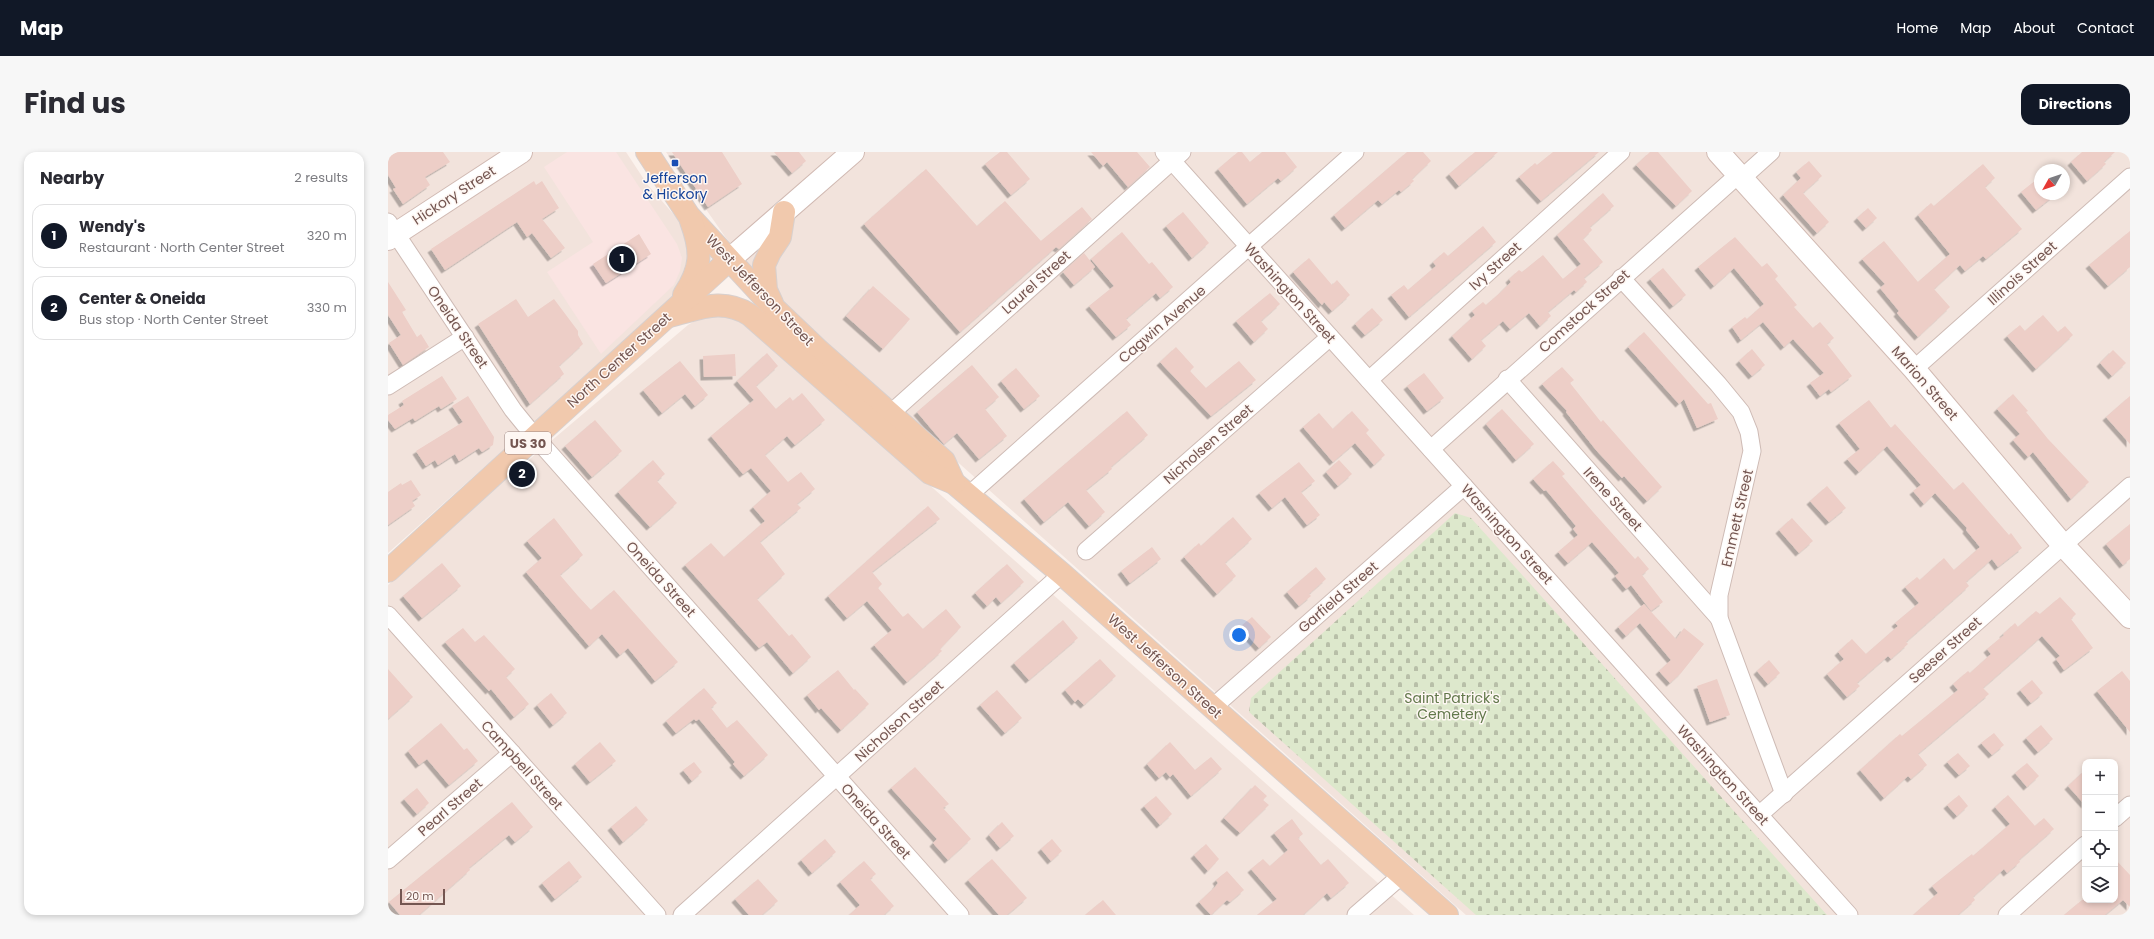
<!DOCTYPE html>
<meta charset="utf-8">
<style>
body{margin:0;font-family:Poppins,sans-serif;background:#f7f7f7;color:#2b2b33}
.controls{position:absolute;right:12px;bottom:12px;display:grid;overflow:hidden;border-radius:8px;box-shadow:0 2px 6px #0003}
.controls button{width:36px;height:36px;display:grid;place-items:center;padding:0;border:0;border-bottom:1px solid #e1e1e2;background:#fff;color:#2b2b33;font:20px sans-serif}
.compass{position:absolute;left:1646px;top:12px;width:36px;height:36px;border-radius:50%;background:#fff;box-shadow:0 2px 6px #0003;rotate:230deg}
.scale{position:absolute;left:12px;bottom:10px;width:45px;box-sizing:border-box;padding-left:4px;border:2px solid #745651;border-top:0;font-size:11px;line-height:14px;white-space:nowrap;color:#745651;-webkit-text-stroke:3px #fef7f3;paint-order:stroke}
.you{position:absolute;left:851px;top:483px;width:14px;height:14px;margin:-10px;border:3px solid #fff;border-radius:50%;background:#1a73e8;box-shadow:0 0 0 6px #1a73e833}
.badge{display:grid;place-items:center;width:26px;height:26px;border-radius:50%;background:#111827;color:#fff;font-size:13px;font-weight:700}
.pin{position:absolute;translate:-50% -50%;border:2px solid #fff;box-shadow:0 1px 4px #0006}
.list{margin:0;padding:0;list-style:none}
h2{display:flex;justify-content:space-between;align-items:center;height:52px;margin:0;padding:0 16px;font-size:17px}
h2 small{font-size:13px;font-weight:400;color:#7c7c81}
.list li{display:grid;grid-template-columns:26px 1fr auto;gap:12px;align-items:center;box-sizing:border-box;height:64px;margin:0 8px 8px;padding:0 8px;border:1px solid #e1e1e2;border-radius:12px}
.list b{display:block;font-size:15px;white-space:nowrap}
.list p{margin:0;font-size:13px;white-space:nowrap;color:#7c7c81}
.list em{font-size:13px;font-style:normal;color:#7c7c81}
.icon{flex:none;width:22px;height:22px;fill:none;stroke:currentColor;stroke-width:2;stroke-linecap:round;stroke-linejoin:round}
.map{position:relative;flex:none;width:1742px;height:763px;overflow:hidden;border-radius:12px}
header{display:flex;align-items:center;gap:24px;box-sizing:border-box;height:56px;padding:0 20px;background:#111827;color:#fff}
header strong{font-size:19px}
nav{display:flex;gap:22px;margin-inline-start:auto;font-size:14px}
.intro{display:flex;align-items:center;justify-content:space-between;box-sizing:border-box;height:96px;padding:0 24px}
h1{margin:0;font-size:28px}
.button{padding:10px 18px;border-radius:12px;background:#111827;color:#fff;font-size:14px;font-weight:700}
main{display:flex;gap:24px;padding:0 24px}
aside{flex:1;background:#fff;border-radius:12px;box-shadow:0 2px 6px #0003}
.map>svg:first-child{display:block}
.residential{fill:#f2e3dc;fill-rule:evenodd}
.commercial{fill:#fae4e2}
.cemetery{fill:url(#cemetery-stones)}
.building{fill:#edcec7;filter:url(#shadow)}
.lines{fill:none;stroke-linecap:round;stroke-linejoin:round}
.street-casing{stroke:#cebbb5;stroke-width:19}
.secondary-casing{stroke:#d1bab3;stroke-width:24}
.primary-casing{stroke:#d8d0ce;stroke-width:24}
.street{stroke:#fff;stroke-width:17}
.secondary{stroke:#fff;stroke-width:22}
.primary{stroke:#f1c9ad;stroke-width:22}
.transit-dot{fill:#1a4fb4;stroke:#fef7f3;stroke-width:1.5}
.labels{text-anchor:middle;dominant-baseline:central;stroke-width:3;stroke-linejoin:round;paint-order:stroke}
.shield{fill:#fef7f3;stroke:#9d8682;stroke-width:1}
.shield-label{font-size:13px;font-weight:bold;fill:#745651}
.transit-label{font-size:14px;fill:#164399;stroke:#fef7f3}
.street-label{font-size:14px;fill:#745651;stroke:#fef7f3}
.park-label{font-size:14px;fill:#62784b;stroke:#fef7f3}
</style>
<header>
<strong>Map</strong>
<nav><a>Home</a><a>Map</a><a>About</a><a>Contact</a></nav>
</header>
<div class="intro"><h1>Find us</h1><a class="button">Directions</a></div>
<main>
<aside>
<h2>Nearby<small>2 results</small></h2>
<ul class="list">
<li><span class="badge">1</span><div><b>Wendy's</b><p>Restaurant · North Center Street</p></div><em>320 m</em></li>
<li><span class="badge">2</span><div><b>Center &amp; Oneida</b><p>Bus stop · North Center Street</p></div><em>330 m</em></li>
</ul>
</aside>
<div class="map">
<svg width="1742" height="763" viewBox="0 0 1742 763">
<defs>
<pattern id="cemetery-stones" width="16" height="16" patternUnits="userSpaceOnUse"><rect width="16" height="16" fill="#dde8cc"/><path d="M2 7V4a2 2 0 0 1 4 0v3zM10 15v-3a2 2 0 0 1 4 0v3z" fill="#b8bfa8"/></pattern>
<filter id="shadow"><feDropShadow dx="-3.5" dy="3.5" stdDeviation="0" flood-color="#0004"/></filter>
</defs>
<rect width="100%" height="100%" fill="#fbf2ed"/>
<g class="residential">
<path d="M0 0H238L259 32 295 73 301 115 296 132 273 157 0 401Z"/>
<path d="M278 0H1742V763H1078L408 166 338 86ZM1652 18H1676V42H1652ZM1697 610H1727V748H1697Z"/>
<path d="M339 159 368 179 1026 763H0V433L104 339 300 173 317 163Z"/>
</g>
<path class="commercial" d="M179 0H228L289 92 294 106 292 119 286 133 213 202 159 120 205 90 156 15Z"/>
<path class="cemetery" d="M1067 361 1083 366 1439 763H1088L861 560 863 546Z"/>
<g class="building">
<path d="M9 0H55L62 10 37 25 42 33 15 52 5 37 8 36 0 23V5Z"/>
<path d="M284 0H334L354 32 320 55Z"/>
<path d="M386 0H411L418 9 404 21Z"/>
<path d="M612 0H619L642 27 623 43 597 12Z"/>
<path d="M703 0H749L762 15 740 35 719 10 715 14Z"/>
<path d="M850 0H854L862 10 874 0H897L909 15 893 29 890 26 859 52 830 17Z"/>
<path d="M1019 0H1035L1043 9 1024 27 1026 29 1013 40 1011 38 994 52 990 48 957 76 946 63Z"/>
<path d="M1087 0H1110L1071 34 1061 22Z"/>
<path d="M1165 0H1211L1153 49 1131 25 1147 11 1149 13Z"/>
<path d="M1262 0H1270L1304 39 1288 54 1248 13Z"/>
<path d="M1694 0H1727L1716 10 1718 12 1699 29 1683 10Z"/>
<path d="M1421 9 1434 24 1415 41 1441 70 1429 81 1395 43 1413 26 1408 20Z"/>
<path d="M1595 12 1607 26 1597 35 1634 77 1598 107 1595 104 1577 119 1572 113 1546 137 1562 155 1530 185 1509 161 1511 159 1492 136 1497 132 1474 107 1496 89 1530 130 1562 102 1530 63 1543 51 1546 54Z"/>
<path d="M538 17 589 74 617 49 653 89 694 55 704 67 671 97 668 95 572 180 476 72Z"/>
<path d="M1652 25V42H1668L1648 58 1633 40Z"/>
<path d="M146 29 148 33 154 29 171 56 154 67 177 96 163 106 144 81 139 85 129 70 57 118 43 97Z"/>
<path d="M1215 41 1226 54 1202 75 1204 78 1195 87 1215 110 1196 126 1199 130 1188 140 1186 138 1160 160 1163 164 1152 174 1141 161 1122 177 1115 169 1093 188 1098 194 1084 207 1064 184 1087 163 1084 159 1095 150 1098 153 1113 140 1123 130 1121 127 1131 118 1134 120 1155 103 1175 127 1193 112 1169 83Z"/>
<path d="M1480 56 1489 66 1478 76 1469 66Z"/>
<path d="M795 60 821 91 804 106 778 74Z"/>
<path d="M1095 74 1108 90 1021 165 1003 143 1016 133 1020 138 1048 114 1045 110 1056 100 1060 104Z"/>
<path d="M1742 79V115L1720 134 1701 113Z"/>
<path d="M734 80 761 112 764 110 785 135 772 146 768 141 738 167 743 173 728 185 701 154 726 134 703 107Z"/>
<path d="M251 82 263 102 218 131 205 112Z"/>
<path d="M1347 85 1374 115 1379 111 1390 124 1387 127 1409 153 1406 155 1425 176 1432 170 1446 186 1439 192 1464 224 1443 240 1441 237 1432 244 1422 231 1436 221 1405 187 1396 195 1375 170 1353 188 1344 175 1357 165 1359 167 1376 152 1346 116 1326 134 1310 115Z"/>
<path d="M696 101 707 115 686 133 675 120Z"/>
<path d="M921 106 944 133 949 128 962 143 944 159 936 150 934 153 905 120Z"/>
<path d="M1275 116 1298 143 1285 154 1262 127Z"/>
<path d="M0 130 18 158 14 160 29 185 33 182 41 195 15 213 1 191 13 183 0 163Z"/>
<path d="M485 134 522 167 495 197 458 164Z"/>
<path d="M882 141 892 152 873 169 880 177 866 190 848 169Z"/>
<path d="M128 147 140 165 166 147 190 179V183L195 192 171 214 176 222 142 252 90 172Z"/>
<path d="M984 156 995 168 977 183 967 172Z"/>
<path d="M1655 163 1670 180 1677 174 1685 183 1648 217 1619 184 1632 173 1637 179Z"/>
<path d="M1256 180 1320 252 1323 251 1330 267 1309 276 1296 247 1291 252 1240 195Z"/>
<path d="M788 195 806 215 802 219 818 236 851 209 868 228 823 264 772 210Z"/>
<path d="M1364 197 1377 213 1364 224 1351 209Z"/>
<path d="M1725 198 1738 211 1724 224 1712 211Z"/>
<path d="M379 201 390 214 368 234 388 257 402 245 405 249 414 241 437 268 407 293 399 284 377 303 400 330 413 320 427 337 409 352 413 356 372 390 397 422 369 447 401 484 404 482 423 505 405 521 379 490 371 496 297 413 323 391 336 405 377 369 365 355 383 339 363 316 355 322 323 284 366 248 349 229Z"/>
<path d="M347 202 348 224 316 225 315 204Z"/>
<path d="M292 209 320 243 307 254 297 242 274 261 255 238Z"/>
<path d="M584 213 611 245 597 257 619 284 591 307 569 281 556 292 529 260Z"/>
<path d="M1174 215 1186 228 1182 231 1213 270 1215 268 1274 335 1259 349 1236 324 1234 326 1208 298 1178 260 1179 259 1154 232Z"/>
<path d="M628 216 652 244 636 257 613 229Z"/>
<path d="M1036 221 1056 246 1039 259 1019 234Z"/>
<path d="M54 224 69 247 53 257 51 254 27 269 25 266 7 277 0 268V263L16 253 14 249Z"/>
<path d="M1625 242 1640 259 1638 260 1660 287 1701 330 1683 347 1645 300 1640 305 1625 288 1632 282 1609 257Z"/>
<path d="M80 244 106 285 105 293 94 300 91 296 71 309 67 302 50 313 47 308 38 314 28 299 75 270 64 254Z"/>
<path d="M1742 244V292L1718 265Z"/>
<path d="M1481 248 1503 276 1507 272 1566 338 1575 330 1621 383 1623 381 1634 396 1610 415 1604 407 1578 430 1581 434 1518 490 1520 492 1503 507 1500 504 1469 531 1472 534 1459 545 1439 522 1456 507 1450 500 1464 487 1478 502 1510 474 1507 471 1531 451 1517 435 1529 425 1532 428 1556 406 1566 418 1592 395 1578 378 1579 376 1547 341 1536 352 1525 339 1533 333 1499 294 1471 320 1459 307 1472 297 1451 271Z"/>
<path d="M1114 257 1146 292 1128 308 1098 272Z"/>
<path d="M739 259 760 283 723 315 724 317 698 338 717 360 701 374 680 350 656 370 636 347Z"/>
<path d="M964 259 981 278 978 281 997 303 986 313 967 291 945 310 915 275 931 261 945 277Z"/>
<path d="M207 268 234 299 204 325 177 294Z"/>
<path d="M265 308 277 322 269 329 289 351 262 375 230 340Z"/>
<path d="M951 308 964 322 950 334 938 320Z"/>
<path d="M1165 309 1177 322 1174 324 1205 360 1247 407 1250 404 1261 417 1254 423 1275 450 1263 459 1243 433 1238 437 1227 424 1231 421 1204 390 1180 411 1170 400 1190 383 1185 377 1188 374 1158 338 1156 339 1145 327Z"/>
<path d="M911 310 927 329 913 340 932 363 919 373 897 345 884 356 871 341Z"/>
<path d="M23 328 33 343 24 349 27 354 0 373V340L13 331 14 333Z"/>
<path d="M1439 334 1458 356 1441 370 1422 349Z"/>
<path d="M540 354 552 367 484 420 494 432 490 436 515 465 520 461 535 477 558 457 573 475 552 497 554 499 519 530 486 493 504 478 479 449 459 466 440 444Z"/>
<path d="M845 365 864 387 837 411 848 424 829 442 796 405 811 391 813 394Z"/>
<path d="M166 366 195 403 172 423 190 444 203 458 226 438 290 510 267 529 240 496 232 503 214 482 201 494 138 420 154 406 139 389Z"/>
<path d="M1404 366 1425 389 1411 401 1391 378Z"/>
<path d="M1742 372V407L1735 413 1718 392Z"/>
<path d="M764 395 773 407 742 431 733 419Z"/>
<path d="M54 411 73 434 34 466 15 444Z"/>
<path d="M619 412 636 430 613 451 608 445 599 454 587 441Z"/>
<path d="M928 415 938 427 921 442 923 444 911 454 899 440Z"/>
<path d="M1672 445 1688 462 1683 467 1705 496 1676 518 1668 507 1672 504 1654 484 1595 536 1601 542 1530 602 1539 613 1523 627 1520 624 1496 646 1472 618 1512 582 1514 584 1570 538 1565 532 1580 519 1582 521 1603 502 1599 497 1616 483 1615 482 1627 471 1630 475 1648 459 1652 462Z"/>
<path d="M1256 452 1288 487 1296 476 1316 492 1293 521 1282 531 1271 519 1283 508 1252 471 1238 484 1230 475Z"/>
<path d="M864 465 883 485 871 496 852 475Z"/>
<path d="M675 468 690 486 641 528 626 511Z"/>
<path d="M75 476 87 490 96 483 127 517 118 525 141 552 126 565 103 537 101 539 57 490Z"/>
<path d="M712 507 728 524 696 553 690 547 687 550 677 538Z"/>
<path d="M1381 508 1392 521 1380 532 1369 519Z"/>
<path d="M0 517 25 545 0 567Z"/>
<path d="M450 518 466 538 467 537 481 552 453 578 433 556 431 558 419 543Z"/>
<path d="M1734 519 1742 529V580L1709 539Z"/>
<path d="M1329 527 1342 563 1322 570 1309 534Z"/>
<path d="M1644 528 1655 541 1643 551 1632 538Z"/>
<path d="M316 536 329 551 323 556 339 576 349 568 380 603 356 624 345 612 347 610 311 567 308 569 306 567 288 581 278 569Z"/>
<path d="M609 538 634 566 617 581 592 553Z"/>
<path d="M163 541 179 561 165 573 149 553Z"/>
<path d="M53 571 76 598 79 596 90 609 61 633 39 607 31 613 20 599Z"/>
<path d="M1653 573 1665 587 1650 600 1638 586Z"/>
<path d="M1606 581 1616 593 1604 603 1593 591Z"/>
<path d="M212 590 228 609 202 630 187 612Z"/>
<path d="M782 590 807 618 823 605 834 617 803 644 785 622 782 625 778 620 771 626 759 612Z"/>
<path d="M1570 601 1582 614 1571 623 1559 610Z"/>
<path d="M306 610 314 620 304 629 295 618Z"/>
<path d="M1639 611 1651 624 1639 635 1627 621Z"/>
<path d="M527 615 561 652 555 656 583 687 560 708 545 691 549 687 503 636Z"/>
<path d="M1697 618V653L1680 634Z"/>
<path d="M867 633 879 644 875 648 881 653 852 681 836 666Z"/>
<path d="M29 636 41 651 29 662 16 647Z"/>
<path d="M1571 643 1580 654 1569 664 1559 653Z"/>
<path d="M1620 643 1647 674 1656 666 1666 677 1631 708 1632 710 1619 721 1616 717 1585 745 1587 748 1570 763H1525L1550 741 1544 734 1584 702 1585 704 1622 672 1607 655Z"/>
<path d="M768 644 784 662 772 673 756 654Z"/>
<path d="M124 650 145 675 127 690 121 683 81 716 82 718 31 763H12L1 750Z"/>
<path d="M248 654 260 668 235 690 223 675Z"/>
<path d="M904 667 915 682 910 686 933 713 940 707 961 731 943 746 939 741 915 763H869L889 747 863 717 875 707 882 714 900 698 886 681Z"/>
<path d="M614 670 626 684 612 696 601 683Z"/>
<path d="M437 687 448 700 424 721 413 708Z"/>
<path d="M664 687 674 699 663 709 653 697Z"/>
<path d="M818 692 831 707 820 719 806 703Z"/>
<path d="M604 707 639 746 619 763H611L580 728Z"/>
<path d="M1727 707 1742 723V755L1735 748 1717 763H1676L1694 748H1727Z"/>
<path d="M181 709 194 725 167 747 154 731Z"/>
<path d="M476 709 488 722 482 727 506 754 496 763H461L472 753 452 730Z"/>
<path d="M839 719 856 738 842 750 839 748 823 763 811 750 827 735 830 731 828 728Z"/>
<path d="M370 727 390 749 374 763H361L347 747Z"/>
<path d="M715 748 728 763H697Z"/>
</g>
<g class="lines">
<g class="street-casing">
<g id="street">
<path d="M776 0 1461 763"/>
<path d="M1354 26 1383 0"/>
<path d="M0 70 125 258 147 285 572 763"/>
<path d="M1233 126 1330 232 1353 260 1361 280 1364 299 1331 443V466L1396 642"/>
<path d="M1526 217 1742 25"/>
<path d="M1119 227 1331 466"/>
<path d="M981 228 1233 0"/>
<path d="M0 234 77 185"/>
<path d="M493 270 794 0"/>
<path d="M1043 297 1350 23"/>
<path d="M581 343 967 0"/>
<path d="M698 399 942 185"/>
<path d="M0 463 269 763"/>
<path d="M824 556 1076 334"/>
<path d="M1371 663 1742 334"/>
<path d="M1727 666 1742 653"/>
<path d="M0 708 124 601"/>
<path d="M294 763 674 422"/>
<path d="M968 763 1014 723"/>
<path d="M1619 763 1697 693"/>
</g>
</g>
<g class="secondary-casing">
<g id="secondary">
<path d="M1330 0 1526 217 1675 393 1742 465"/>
<path d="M0 87 133 0"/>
<path d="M341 108 465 0"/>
</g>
</g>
<g class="primary-casing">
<g id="primary">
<path d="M259 0 301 64 386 156 429 197 556 309 566 331 674 422 1059 763"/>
<path d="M296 143C314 116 314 99 303 69"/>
<path d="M384 151 378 138 376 113 382 100 392 85 396 60"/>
<path d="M281 164C311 157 334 145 362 163L542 321 566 331"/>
<path d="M0 419 341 108"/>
</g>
</g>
<use href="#street" class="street"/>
<use href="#secondary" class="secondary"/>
<use href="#primary" class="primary"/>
</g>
<rect class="transit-dot" x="283" y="7" width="8" height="8" rx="2"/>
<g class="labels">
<rect class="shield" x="117" y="280" width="46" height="22" rx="3"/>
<g class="shield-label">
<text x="140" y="291">US 30</text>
</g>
<g class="transit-label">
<text x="287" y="26">Jefferson<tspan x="287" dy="16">&amp; Hickory</tspan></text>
</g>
<g class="street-label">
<text transform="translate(66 43) rotate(-33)">Hickory Street</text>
<text transform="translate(1107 114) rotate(-42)">Ivy Street</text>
<text transform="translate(1634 121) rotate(-42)">Illinois Street</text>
<text transform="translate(648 130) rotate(-42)">Laurel Street</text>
<text transform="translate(372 138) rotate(46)">West Jefferson Street</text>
<text transform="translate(902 141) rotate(48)">Washington Street</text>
<text transform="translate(1196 159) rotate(-42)">Comstock Street</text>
<text transform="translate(774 172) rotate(-41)">Cagwin Avenue</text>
<text transform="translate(70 175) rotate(56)">Oneida Street</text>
<text transform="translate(231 208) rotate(-42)">North Center Street</text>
<text transform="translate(1537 231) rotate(49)">Marion Street</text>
<text transform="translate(820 292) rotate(-41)">Nicholsen Street</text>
<text transform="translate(1225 347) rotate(48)">Irene Street</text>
<text transform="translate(1349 366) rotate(-77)">Emmett Street</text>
<text transform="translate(1119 382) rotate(48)">Washington Street</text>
<text transform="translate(273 427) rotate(48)">Oneida Street</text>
<text transform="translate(950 445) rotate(-41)">Garfield Street</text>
<text transform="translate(1557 498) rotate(-42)">Seeser Street</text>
<text transform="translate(777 514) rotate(42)">West Jefferson Street</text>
<text transform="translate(511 569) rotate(-42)">Nicholson Street</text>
<text transform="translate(134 613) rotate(48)">Campbell Street</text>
<text transform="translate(1335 623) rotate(48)">Washington Street</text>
<text transform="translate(62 655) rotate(-41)">Pearl Street</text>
<text transform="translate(488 669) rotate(48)">Oneida Street</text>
</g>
<g class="park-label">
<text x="1064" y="546">Saint Patrick's<tspan x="1064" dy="16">Cemetery</tspan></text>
</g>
</g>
</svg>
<div class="controls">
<button>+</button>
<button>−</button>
<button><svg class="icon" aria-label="locate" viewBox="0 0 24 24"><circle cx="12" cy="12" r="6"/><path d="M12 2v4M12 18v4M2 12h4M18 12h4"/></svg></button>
<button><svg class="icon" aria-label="layers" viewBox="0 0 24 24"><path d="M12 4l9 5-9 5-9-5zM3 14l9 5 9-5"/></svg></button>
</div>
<svg class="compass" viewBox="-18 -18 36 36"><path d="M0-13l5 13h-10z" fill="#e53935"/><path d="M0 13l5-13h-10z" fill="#7c7c81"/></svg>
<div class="scale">20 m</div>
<div class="you"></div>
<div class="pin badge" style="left:234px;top:107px">1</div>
<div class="pin badge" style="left:134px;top:322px">2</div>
</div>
</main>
